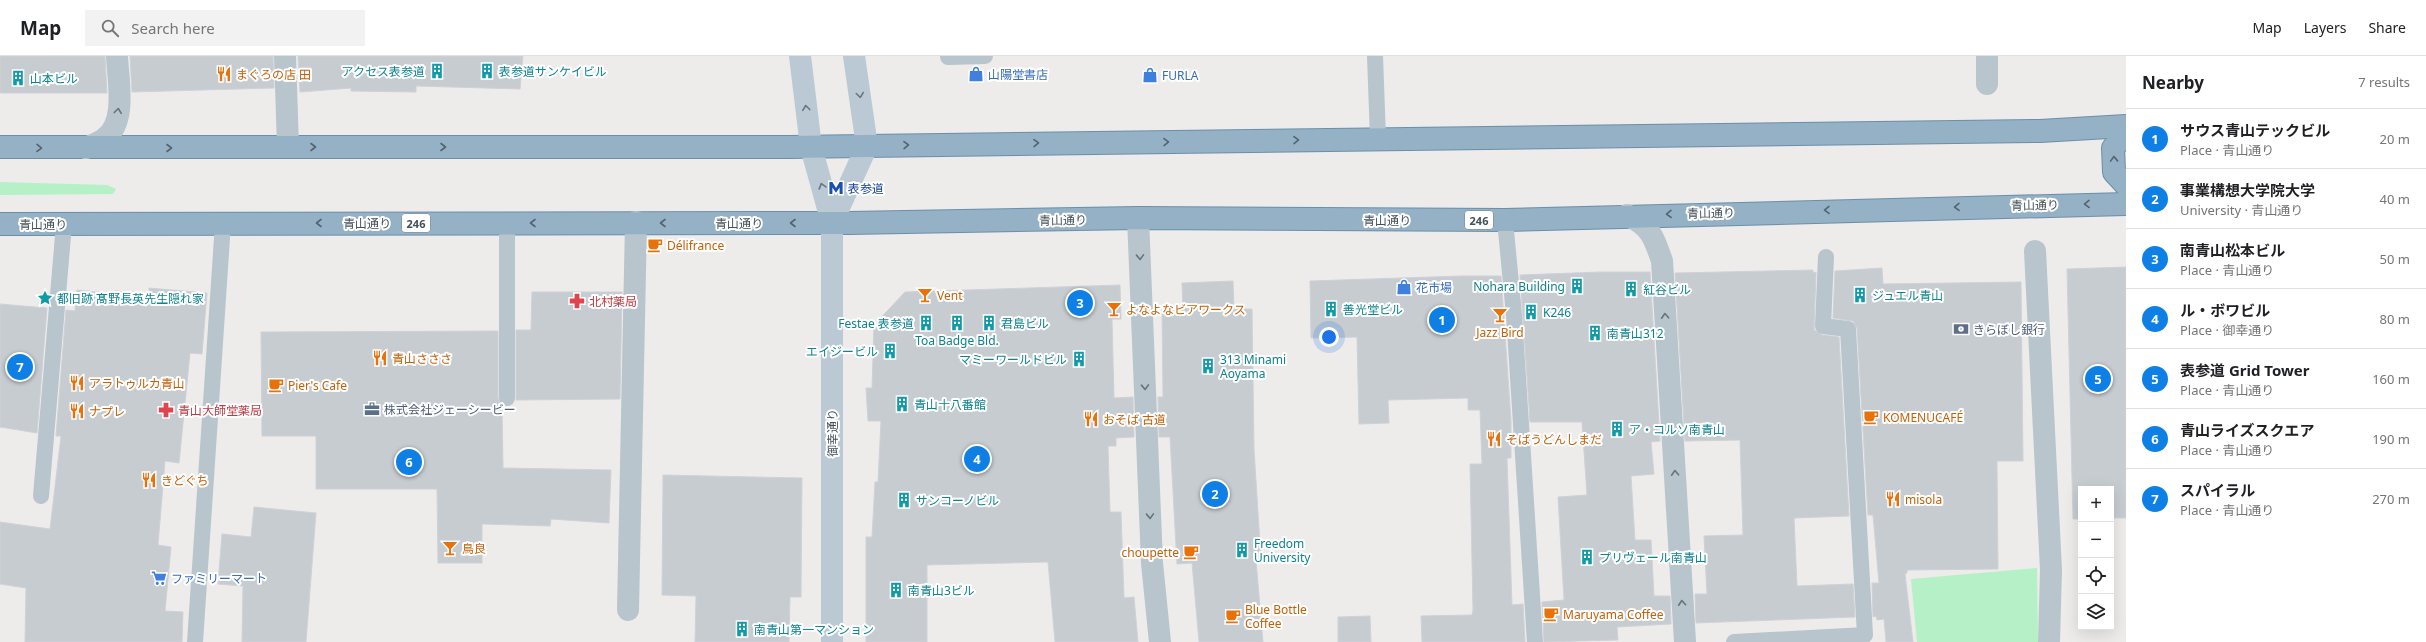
<!DOCTYPE html>
<meta charset="utf-8">
<style>
body{margin:0;font-family:"Noto Sans","Noto Sans JP",sans-serif;background:#f2f2f2;color:#202124}
.controls{position:absolute;right:12px;bottom:12px;display:grid;overflow:hidden;border-radius:0px;box-shadow:0 4px 16px #0002}
.controls button{width:36px;height:36px;display:grid;place-items:center;padding:0;border:0;border-bottom:1px solid #e0e0e0;background:#fff;color:#202124;font:20px sans-serif}
.you{position:absolute;left:1329px;top:281px;width:14px;height:14px;margin:-10px;border:3px solid #fff;border-radius:50%;background:#1a73e8;box-shadow:0 0 0 6px #1a73e833}
.badge{display:grid;place-items:center;width:26px;height:26px;border-radius:50%;background:#0e80e5;color:#fff;font-size:13px;font-weight:700}
.pin{position:absolute;translate:-50% -50%;border:2px solid #fff;box-shadow:0 1px 4px #0006}
.list{margin:0;padding:0;list-style:none}
h2{display:flex;justify-content:space-between;align-items:center;height:52px;margin:0;padding:0 16px;font-size:17px}
h2 small{font-size:13px;font-weight:400;color:#757577}
.list li{display:grid;grid-template-columns:26px 1fr auto;gap:12px;align-items:center;box-sizing:border-box;height:60px;padding:0 16px;border-top:1px solid #e0e0e0}
.list b{display:block;font-size:15px;white-space:nowrap}
.list p{margin:0;font-size:13px;white-space:nowrap;color:#757577}
.list em{font-size:13px;font-style:normal;color:#757577}
.icon{flex:none;width:22px;height:22px;fill:none;stroke:currentColor;stroke-width:2;stroke-linecap:round;stroke-linejoin:round}
.map{position:relative;flex:none;width:2126px;height:586px;overflow:hidden}
header{display:flex;align-items:center;gap:24px;box-sizing:border-box;height:56px;padding:0 20px;background:#fff;border-bottom:1px solid #e0e0e0}
header strong{font-size:19px}
nav{display:flex;gap:22px;margin-inline-start:auto;font-size:14px}
.search{width:280px;height:36px;background:#f2f2f2;display:flex;align-items:center;gap:10px;box-sizing:border-box;padding:0 14px;border-radius:0px;color:#757577;font-size:15px}
main{display:flex}
aside{flex:1;background:#fff}
.map>svg:first-child{display:block}
.green{fill:#b5f0c6}
.building{fill:#c7ccd1;stroke:#ced2d8}
.lines{fill:none;stroke-linecap:round;stroke-linejoin:round}
.trunk-casing{stroke:#6a8faa;stroke-width:24}
.service{stroke:#b8c5cc;stroke-width:16}
.pedestrian{stroke:#b8c5cc;stroke-width:22}
.minor{stroke:#b8c5cc;stroke-width:22}
.secondary{stroke:#bac9d4;stroke-width:22}
.trunk{stroke:#94b1c6;stroke-width:22}
.oneway{stroke:#67757e}
.oneway2{stroke:#66747c}
.oneway3{stroke:#53646f}
.labels{text-anchor:middle;dominant-baseline:central;stroke-width:4;stroke-linejoin:round;paint-order:stroke}
.shield{fill:#fff;stroke:#7b858b;stroke-width:1}
.shield-label{font-size:11px;font-weight:bold;fill:#435159}
.culture-label{font-size:12px;fill:#0d838f;stroke:#fff;text-anchor:start}
.food-label{font-size:12px;fill:#c56008;stroke:#fff;text-anchor:start}
.shop-label{font-size:12px;fill:#366cbe;stroke:#fff;text-anchor:start}
.transit-label{font-size:12px;fill:#164399;stroke:#fff;text-anchor:start}
.street-label{font-size:12px;fill:#435159;stroke:#fff}
.health-label{font-size:12px;fill:#be3a42;stroke:#fff;text-anchor:start}
.service-label{font-size:12px;fill:#4e5e75;stroke:#fff;text-anchor:start}
</style>
<header>
<strong>Map</strong>
<div class="search"><svg class="icon" aria-label="search" viewBox="0 0 24 24"><circle cx="10" cy="10" r="6"/><path d="M15 15l6 6"/></svg>Search here</div>
<nav><a>Map</a><a>Layers</a><a>Share</a></nav>
</header>
<main>
<div class="map">
<svg width="2126" height="586" viewBox="0 0 2126 586">
<rect width="100%" height="100%" fill="#eeebeb"/>
<g class="green">
<path d="M0 126 107 129 116 133 113 138 0 139Z"/>
<path d="M2037 512 2038 586H1917L1911 523Z"/>
</g>
<g class="building">
<path d="M0 0H105L107 37H0Z"/>
<path d="M130 0H273L274 32 132 36Z"/>
<path d="M298 0H523L520 33 416 30V36L351 35V32L300 36Z"/>
<path d="M2126 211V462H2111V433H2081V463H2073L2067 213Z"/>
<path d="M1882 212 1883 228 2021 226 2023 405H1997L1998 513 1907 514V517L1905 518 1913 586H1886L1884 563 1877 564 1876 560 1873 561 1872 527H1879L1873 459H1868L1857 272 1853 265 1833 262 1835 215Z"/>
<path d="M1813 214V217L1816 216 1814 274 1822 279 1839 281 1849 460 1794 462 1797 530 1853 528 1855 561 1696 567 1695 538H1707L1704 480 1743 479 1740 384 1685 385 1675 217Z"/>
<path d="M1600 216H1650L1660 385 1651 386 1654 418 1631 420 1635 484H1651L1654 540H1670L1671 568 1617 571 1618 584 1544 586 1542 546 1564 544 1558 441 1587 439 1582 366H1530L1520 219Z"/>
<path d="M1462 220H1501L1511 365V402H1507L1512 549 1523 548 1525 586H1422L1421 560 1472 559 1473 554 1470 408H1482L1480 354H1468V342L1388 344 1389 367 1359 368 1357 281 1311 282 1310 225Z"/>
<path d="M1233 225 1234 253H1252L1254 393 1261 504H1256L1263 586H1199L1192 507 1177 508 1170 381H1159L1158 341H1163L1162 254H1183L1182 227Z"/>
<path d="M1120 229 1121 263H1112L1114 342 1133 341 1134 381 1116 382V390H1108L1110 456H1121L1124 542 1134 541 1138 586H1055L1048 506 927 509V586H866V481H872L875 426H878L881 365H868L866 332H872L874 269 905 236Z"/>
<path d="M149 232 207 237 202 298 190 297 179 407 165 405 158 489 171 491 165 555 183 556 182 586H25L26 532 0 528V466L50 473 61 380H56L66 254 75 255 77 234 115 238V235L149 237Z"/>
<path d="M532 236H622L620 343 516 344V274H531Z"/>
<path d="M0 248 47 252 37 377 0 371Z"/>
<path d="M498 275V342L502 350 503 412 611 414 609 467 551 463 550 470 482 468V507H438L437 433H316V380H262L261 276Z"/>
<path d="M663 419 802 422 801 541H790L789 586H695L696 540 662 539Z"/>
<path d="M254 451 316 457 306 586H242L243 530 218 528 222 478 251 481Z"/>
<path d="M1370 560 1371 586H1338V561Z"/>
</g>
<g class="lines">
<g class="trunk-casing">
<g id="trunk">
<path d="M2126 77 2113 92 2114 116 2126 129"/>
<path d="M0 91H789L2040 75 2126 70"/>
<path d="M0 168 849 167 1138 162 1505 164 2126 148"/>
</g>
</g>
<g class="service">
<path d="M1375 0 1378 83"/>
<path d="M948 1 985 0"/>
<path d="M1505 164 1514 259 1535 586"/>
<path d="M507 342V167"/>
<path d="M41 440 64 168"/>
<path d="M195 586 223 167"/>
<path d="M1734 586 1865 579 1848 273 1823 270 1826 201"/>
</g>
<g class="pedestrian">
<path d="M1987 0V28"/>
<path d="M2035 195 2051 514 2049 586"/>
</g>
<g class="minor">
<path d="M285 0 288 91"/>
<path d="M86 92C92 89 100 86 105 82 127 66 118 24 117 0"/>
<path d="M1627 159C1651 171 1654 181 1662 205L1685 586"/>
<path d="M1138 162 1152 507 1160 586"/>
<path d="M628 554 636 166"/>
</g>
<g class="secondary">
<path d="M800 0 811 91 832 167V586"/>
<path d="M832 167 867 90 854 0"/>
</g>
<use href="#trunk" class="trunk"/>
</g>
<defs><path id="oneway-chevron" d="M-2-3.5L2.5 0L-2 3.5" fill="none" stroke-width="1.6" stroke-linecap="round" stroke-linejoin="round"/></defs>
<g class="oneway">
<use href="#oneway-chevron" transform="translate(860 39) rotate(82)"/>
<use href="#oneway-chevron" transform="translate(806 52) rotate(-97)"/>
<use href="#oneway-chevron" transform="translate(822 130) rotate(-106)"/>
</g>
<g class="oneway2">
<use href="#oneway-chevron" transform="translate(118 55) rotate(-83)"/>
<use href="#oneway-chevron" transform="translate(1140 201) rotate(88)"/>
<use href="#oneway-chevron" transform="translate(1665 260) rotate(-93)"/>
<use href="#oneway-chevron" transform="translate(1145 331) rotate(88)"/>
<use href="#oneway-chevron" transform="translate(1675 417) rotate(-93)"/>
<use href="#oneway-chevron" transform="translate(1150 460) rotate(88)"/>
<use href="#oneway-chevron" transform="translate(1682 547) rotate(-94)"/>
</g>
<g class="oneway3">
<use href="#oneway-chevron" transform="translate(1296 84) rotate(-1)"/>
<use href="#oneway-chevron" transform="translate(1166 86) rotate(-1)"/>
<use href="#oneway-chevron" transform="translate(1036 87) rotate(-1)"/>
<use href="#oneway-chevron" transform="translate(906 89) rotate(-1)"/>
<use href="#oneway-chevron" transform="translate(313 91)"/>
<use href="#oneway-chevron" transform="translate(443 91)"/>
<use href="#oneway-chevron" transform="translate(39 92) rotate(1)"/>
<use href="#oneway-chevron" transform="translate(169 92)"/>
<use href="#oneway-chevron" transform="translate(2114 103) rotate(-92)"/>
<use href="#oneway-chevron" transform="translate(2087 148) rotate(179)"/>
<use href="#oneway-chevron" transform="translate(1957 151) rotate(179)"/>
<use href="#oneway-chevron" transform="translate(1827 154) rotate(179)"/>
<use href="#oneway-chevron" transform="translate(1669 158) rotate(179)"/>
<use href="#oneway-chevron" transform="translate(319 167) rotate(180)"/>
<use href="#oneway-chevron" transform="translate(533 167) rotate(180)"/>
<use href="#oneway-chevron" transform="translate(663 167) rotate(-180)"/>
<use href="#oneway-chevron" transform="translate(793 167) rotate(-180)"/>
</g>
<defs>
<g id="building-bare" transform="scale(1.2)"><path d="M-4-6H4V6H1V3H-1V6H-4ZM-2.5-4.3h1.7v1.8h-1.7ZM.8-4.3h1.7v1.8H.8ZM-2.5-1h1.7V.8h-1.7ZM.8-1h1.7V.8H.8Z" fill="#0f9aa8" stroke="#fff" stroke-width="2.5" paint-order="stroke"/></g>
<g id="restaurant-bare" transform="scale(1.2)"><path d="M-5-6h1v4h1v-4h1v4h1v-4h1v5L-1.5 .5V6h-2V.5L-5-1ZM5-6V6H3V1.5H1.5Q1.5-4 5-6Z" fill="#e8710a" stroke="#fff" stroke-width="2.5" paint-order="stroke"/></g>
<g id="shop-bare" transform="scale(1.2)"><path d="M-5-2.5h2.3a2.7 3.5 0 0 1 5.4 0H5L5.5 6h-11ZM-1.5-2.5h3a1.5 2.3 0 0 0-3 0Z" fill="#3f7fe0" stroke="#fff" stroke-width="2.5" paint-order="stroke"/></g>
<g id="metro-bare" transform="scale(1.2)"><path d="M-5.5 5V-5H-3L0 0L3-5H5.5V5H3V-.5L0 4L-3-.5V5Z" fill="#1a4fb4" stroke="#fff" stroke-width="2.5" paint-order="stroke"/></g>
<g id="cafe-bare" transform="scale(1.2)"><path d="M-5.5-4.5H6V0H3Q3 3.5 0 3.5H-2.5Q-5.5 3.5-5.5 0ZM3-3.2v2h1.7v-2ZM-6 4.5H4V6H-6Z" fill="#e8710a" stroke="#fff" stroke-width="2.5" paint-order="stroke"/></g>
<g id="bar-bare" transform="scale(1.2)"><path d="M-6-5H6L.8 .8V4.5H3.5V6h-7V4.5H-.8V.8Z" fill="#e8710a" stroke="#fff" stroke-width="2.5" paint-order="stroke"/></g>
<g id="sight-bare" transform="scale(1.2)"><path d="M0-6L1.8-2.2L6-1.7L2.9 1.2L3.7 5.4L0 3.3L-3.7 5.4L-2.9 1.2L-6-1.7L-1.8-2.2Z" fill="#0f9aa8" stroke="#fff" stroke-width="2.5" paint-order="stroke"/></g>
<g id="pharmacy-bare" transform="scale(1.2)"><path d="M-2-6h4v4h4v4h-4v4h-4v-4h-4v-4h4Z" fill="#e0444e" stroke="#fff" stroke-width="2.5" paint-order="stroke"/></g>
<g id="bank-bare" transform="scale(1.2)"><path d="M-6-4H6V4H-6ZM0-2.3a2.3 2.3 0 1 0 0 4.6a2.3 2.3 0 1 0 0-4.6Z" fill="#5c6f8a" stroke="#fff" stroke-width="2.5" paint-order="stroke"/></g>
<g id="office-bare" transform="scale(1.2)"><path d="M-6-3h4V-5.5h4V-3h4V5H-6ZM-1-4.5V-3h2v-1.5ZM-6 0V1H6V0Z" fill="#5c6f8a" stroke="#fff" stroke-width="2.5" paint-order="stroke"/></g>
<g id="supermarket-bare" transform="scale(1.2)"><path d="M-6-5.5h2.5l.6 2H6L4.5 2H-2.5L-4.4-4H-6ZM-1.5 3.2a1.3 1.3 0 1 0 .1 0ZM3 3.2a1.3 1.3 0 1 0 .1 0Z" fill="#3f7fe0" stroke="#fff" stroke-width="2.5" paint-order="stroke"/></g>
</defs>
<g fill-rule="evenodd">
<use href="#building-bare" x="437" y="15"/>
<use href="#building-bare" x="487" y="15"/>
<use href="#restaurant-bare" x="224" y="18"/>
<use href="#shop-bare" x="976" y="18"/>
<use href="#shop-bare" x="1150" y="19"/>
<use href="#building-bare" x="18" y="22"/>
<use href="#metro-bare" x="836" y="132"/>
<use href="#cafe-bare" x="655" y="189"/>
<use href="#building-bare" x="1577" y="230"/>
<use href="#shop-bare" x="1404" y="231"/>
<use href="#building-bare" x="1631" y="233"/>
<use href="#bar-bare" x="925" y="239"/>
<use href="#building-bare" x="1860" y="239"/>
<use href="#sight-bare" x="45" y="242"/>
<use href="#pharmacy-bare" x="577" y="245"/>
<use href="#bar-bare" x="1114" y="253"/>
<use href="#building-bare" x="1331" y="253"/>
<use href="#building-bare" x="1531" y="256"/>
<use href="#bar-bare" x="1500" y="259"/>
<use href="#building-bare" x="926" y="267"/>
<use href="#building-bare" x="957" y="267"/>
<use href="#building-bare" x="989" y="267"/>
<use href="#bank-bare" x="1961" y="273"/>
<use href="#building-bare" x="1595" y="277"/>
<use href="#building-bare" x="890" y="295"/>
<use href="#restaurant-bare" x="380" y="302"/>
<use href="#building-bare" x="1079" y="303"/>
<use href="#building-bare" x="1208" y="310"/>
<use href="#restaurant-bare" x="77" y="327"/>
<use href="#cafe-bare" x="276" y="329"/>
<use href="#building-bare" x="902" y="348"/>
<use href="#office-bare" x="372" y="353"/>
<use href="#pharmacy-bare" x="166" y="354"/>
<use href="#restaurant-bare" x="77" y="355"/>
<use href="#cafe-bare" x="1871" y="361"/>
<use href="#restaurant-bare" x="1091" y="363"/>
<use href="#building-bare" x="1617" y="373"/>
<use href="#restaurant-bare" x="1494" y="383"/>
<use href="#restaurant-bare" x="149" y="424"/>
<use href="#restaurant-bare" x="1893" y="443"/>
<use href="#building-bare" x="904" y="444"/>
<use href="#bar-bare" x="450" y="492"/>
<use href="#building-bare" x="1242" y="494"/>
<use href="#cafe-bare" x="1191" y="496"/>
<use href="#building-bare" x="1587" y="501"/>
<use href="#supermarket-bare" x="159" y="522"/>
<use href="#building-bare" x="896" y="534"/>
<use href="#cafe-bare" x="1551" y="558"/>
<use href="#cafe-bare" x="1233" y="560"/>
<use href="#building-bare" x="742" y="573"/>
</g>
<g class="labels">
<g class="shield">
<rect x="1465" y="155" width="28" height="18" rx="3"/>
<rect x="402" y="158" width="28" height="18" rx="3"/>
</g>
<g class="shield-label">
<text x="1479" y="164">246</text>
<text x="416" y="167">246</text>
</g>
<g class="culture-label">
<text x="425" y="15" text-anchor="end">アクセス表参道</text>
<text x="499" y="15">表参道サンケイビル</text>
<text x="30" y="22">山本ビル</text>
<text x="1565" y="230" text-anchor="end">Nohara Building</text>
<text x="1643" y="233">紅谷ビル</text>
<text x="1872" y="239">ジュエル青山</text>
<text x="57" y="242">都旧跡 髙野長英先生隠れ家</text>
<text x="1343" y="253">善光堂ビル</text>
<text x="1543" y="256">K246</text>
<text x="914" y="267" text-anchor="end">Festae 表参道</text>
<text x="1001" y="267">君島ビル</text>
<text x="1607" y="277">南青山312</text>
<text x="957" y="284" text-anchor="middle">Toa Badge Bld.</text>
<text x="878" y="295" text-anchor="end">エイジービル</text>
<text x="1067" y="303" text-anchor="end">マミーワールドビル</text>
<text x="1220" y="303">313 Minami<tspan x="1220" dy="14">Aoyama</tspan></text>
<text x="914" y="348">青山十八番館</text>
<text x="1629" y="373">ア・コルソ南青山</text>
<text x="916" y="444">サンコーノビル</text>
<text x="1254" y="487">Freedom<tspan x="1254" dy="14">University</tspan></text>
<text x="1599" y="501">プリヴェール南青山</text>
<text x="908" y="534">南青山3ビル</text>
<text x="754" y="573">南青山第一マンション</text>
</g>
<g class="food-label">
<text x="236" y="18">まぐろの店 田</text>
<text x="667" y="189">Délifrance</text>
<text x="937" y="239">Vent</text>
<text x="1126" y="253">よなよなビアワークス</text>
<text x="1500" y="276" text-anchor="middle">Jazz Bird</text>
<text x="392" y="302">青山さささ</text>
<text x="89" y="327">アラトゥルカ青山</text>
<text x="288" y="329">Pier's Cafe</text>
<text x="89" y="355">ナプレ</text>
<text x="1883" y="361">KOMENUCAFÉ</text>
<text x="1103" y="363">おそば 古道</text>
<text x="1506" y="383">そばうどんしまだ</text>
<text x="161" y="424">きどぐち</text>
<text x="1905" y="443">misola</text>
<text x="462" y="492">鳥良</text>
<text x="1179" y="496" text-anchor="end">choupette</text>
<text x="1245" y="553">Blue Bottle<tspan x="1245" dy="14">Coffee</tspan></text>
<text x="1563" y="558">Maruyama Coffee</text>
</g>
<g class="shop-label">
<text x="988" y="18">山陽堂書店</text>
<text x="1162" y="19">FURLA</text>
<text x="1416" y="231">花市場</text>
<text x="171" y="522">ファミリーマート</text>
</g>
<g class="transit-label">
<text x="848" y="132">表参道</text>
</g>
<g class="street-label">
<text transform="translate(2035 149) rotate(-1)">青山通り</text>
<text transform="translate(1711 157) rotate(-1)">青山通り</text>
<text transform="translate(1063 164) rotate(-1)">青山通り</text>
<text x="1387" y="164">青山通り</text>
<text x="367" y="167">青山通り</text>
<text x="739" y="167">青山通り</text>
<text x="43" y="168">青山通り</text>
<text transform="translate(832 377) rotate(-90)">御幸通り</text>
</g>
<g class="health-label">
<text x="589" y="245">北村薬局</text>
<text x="178" y="354">青山大師堂薬局</text>
</g>
<g class="service-label">
<text x="1973" y="273">きらぼし銀行</text>
<text x="384" y="353">株式会社ジェーシービー</text>
</g>
</g>
</svg>
<div class="controls">
<button>+</button>
<button>−</button>
<button><svg class="icon" aria-label="locate" viewBox="0 0 24 24"><circle cx="12" cy="12" r="6"/><path d="M12 2v4M12 18v4M2 12h4M18 12h4"/></svg></button>
<button><svg class="icon" aria-label="layers" viewBox="0 0 24 24"><path d="M12 4l9 5-9 5-9-5zM3 14l9 5 9-5"/></svg></button>
</div>
<div class="you"></div>
<div class="pin badge" style="left:1442px;top:264px">1</div>
<div class="pin badge" style="left:1215px;top:438px">2</div>
<div class="pin badge" style="left:1080px;top:247px">3</div>
<div class="pin badge" style="left:977px;top:403px">4</div>
<div class="pin badge" style="left:2098px;top:323px">5</div>
<div class="pin badge" style="left:409px;top:406px">6</div>
<div class="pin badge" style="left:20px;top:311px">7</div>
</div>
<aside>
<h2>Nearby<small>7 results</small></h2>
<ul class="list">
<li><span class="badge">1</span><div><b>サウス青山テックビル</b><p>Place · 青山通り</p></div><em>20 m</em></li>
<li><span class="badge">2</span><div><b>事業構想大学院大学</b><p>University · 青山通り</p></div><em>40 m</em></li>
<li><span class="badge">3</span><div><b>南青山松本ビル</b><p>Place · 青山通り</p></div><em>50 m</em></li>
<li><span class="badge">4</span><div><b>ル・ボワビル</b><p>Place · 御幸通り</p></div><em>80 m</em></li>
<li><span class="badge">5</span><div><b>表参道 Grid Tower</b><p>Place · 青山通り</p></div><em>160 m</em></li>
<li><span class="badge">6</span><div><b>青山ライズスクエア</b><p>Place · 青山通り</p></div><em>190 m</em></li>
<li><span class="badge">7</span><div><b>スパイラル</b><p>Place · 青山通り</p></div><em>270 m</em></li>
</ul>
</aside>
</main>
